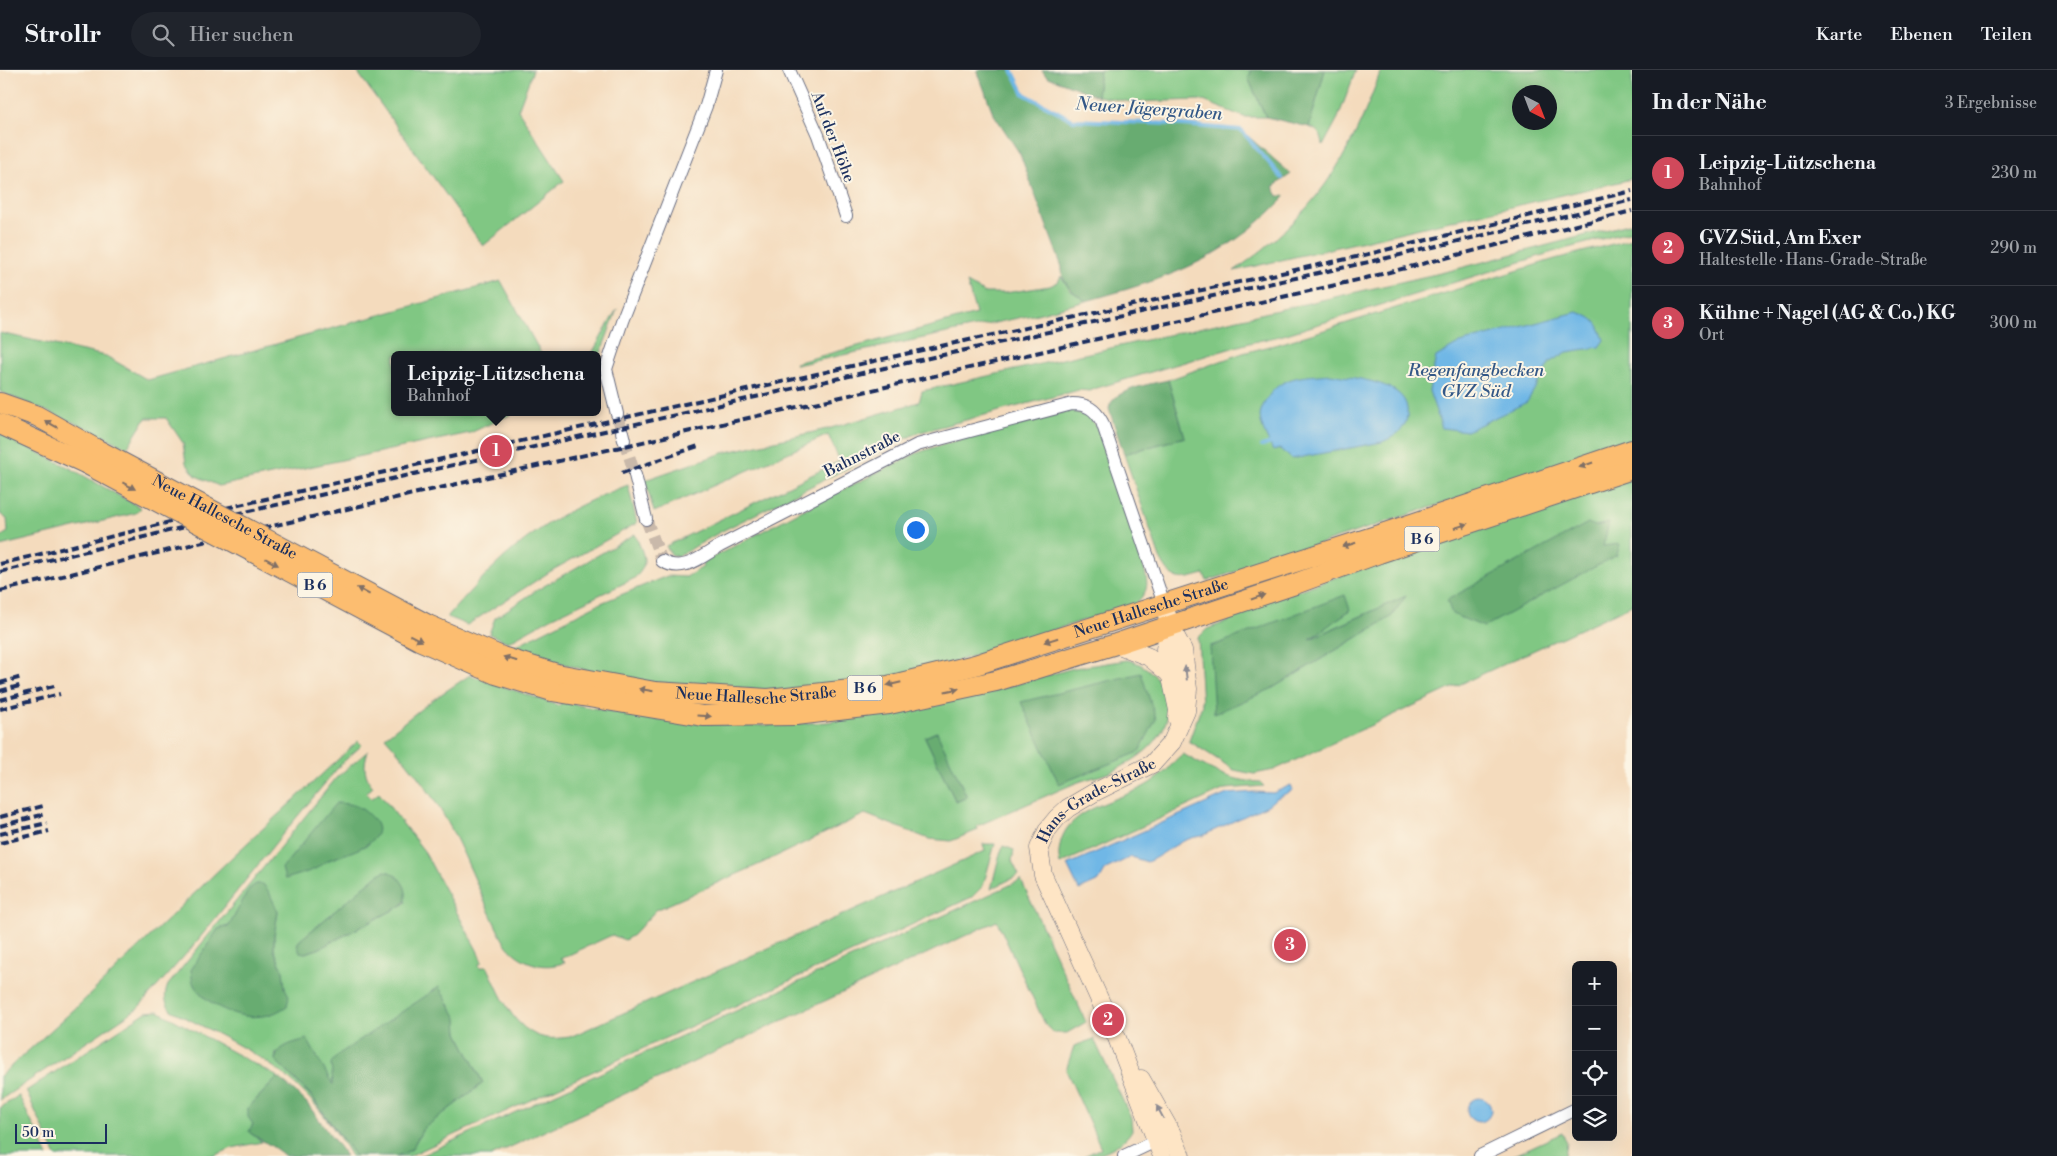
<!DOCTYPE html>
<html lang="de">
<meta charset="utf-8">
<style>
body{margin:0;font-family:"Libre Bodoni",serif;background:#20242c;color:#f1f3f6}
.controls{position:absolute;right:15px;bottom:15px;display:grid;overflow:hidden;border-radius:8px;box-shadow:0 5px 20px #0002}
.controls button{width:45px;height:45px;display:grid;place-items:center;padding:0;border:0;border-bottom:1px solid #363941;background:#171b24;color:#f1f3f6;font:25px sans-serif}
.compass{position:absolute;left:1512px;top:15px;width:45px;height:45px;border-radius:50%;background:#171b24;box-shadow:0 5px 20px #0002;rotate:138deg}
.scale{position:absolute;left:15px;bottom:12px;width:92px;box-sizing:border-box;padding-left:5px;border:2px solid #1b2f5e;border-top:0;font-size:14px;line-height:18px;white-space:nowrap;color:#1b2f5e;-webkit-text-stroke:4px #fcf5e5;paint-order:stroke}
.you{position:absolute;left:915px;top:459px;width:18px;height:18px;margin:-12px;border:4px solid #fff;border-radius:50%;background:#1a73e8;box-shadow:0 0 0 8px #1a73e833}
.badge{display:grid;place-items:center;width:32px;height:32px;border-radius:50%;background:#d1495b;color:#fff;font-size:16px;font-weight:700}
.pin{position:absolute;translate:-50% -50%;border:2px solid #fff;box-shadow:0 1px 5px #0006}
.popup{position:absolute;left:391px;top:281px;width:210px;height:65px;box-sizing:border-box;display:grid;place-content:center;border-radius:8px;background:#171b24;filter:drop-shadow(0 1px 4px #0005);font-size:16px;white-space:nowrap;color:#9ea1a6}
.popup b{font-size:19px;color:#f1f3f6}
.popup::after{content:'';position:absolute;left:50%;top:100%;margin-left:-10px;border:10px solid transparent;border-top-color:#171b24}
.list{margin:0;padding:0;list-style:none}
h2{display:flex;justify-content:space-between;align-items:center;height:65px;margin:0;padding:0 20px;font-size:21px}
h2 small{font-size:16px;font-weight:400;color:#9ea1a6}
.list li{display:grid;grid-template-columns:32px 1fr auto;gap:15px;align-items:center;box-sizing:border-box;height:75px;padding:0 20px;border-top:1px solid #363941}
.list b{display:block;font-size:19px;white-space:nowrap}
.list p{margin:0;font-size:16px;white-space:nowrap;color:#9ea1a6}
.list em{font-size:16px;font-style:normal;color:#9ea1a6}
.icon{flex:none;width:28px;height:28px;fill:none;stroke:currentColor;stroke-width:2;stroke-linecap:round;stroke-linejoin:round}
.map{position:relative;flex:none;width:1632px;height:1086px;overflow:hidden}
header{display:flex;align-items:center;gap:30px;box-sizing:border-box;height:70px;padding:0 25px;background:#171b24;border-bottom:1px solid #363941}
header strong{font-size:24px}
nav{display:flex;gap:28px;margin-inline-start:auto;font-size:18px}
.search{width:350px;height:45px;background:#20242c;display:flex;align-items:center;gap:12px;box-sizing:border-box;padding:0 18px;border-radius:28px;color:#9ea1a6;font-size:19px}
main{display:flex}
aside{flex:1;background:#171b24}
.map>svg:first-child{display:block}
.green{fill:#80c783;stroke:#4e7b70;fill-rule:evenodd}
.forest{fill:#68ac71;stroke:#426e68}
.water{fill:#6fb7e6;stroke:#4573a2}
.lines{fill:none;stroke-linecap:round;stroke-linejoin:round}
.stream{stroke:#6fb7e6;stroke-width:4}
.street-tunnel{stroke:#c9b9aa;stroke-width:12;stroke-dasharray:12 6;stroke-linecap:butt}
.street-casing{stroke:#676b7f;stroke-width:14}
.secondary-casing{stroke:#676b7f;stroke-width:19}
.primary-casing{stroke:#676b7f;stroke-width:22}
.street{stroke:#fff;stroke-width:12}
.secondary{stroke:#fee5c5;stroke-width:18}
.primary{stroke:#fcbd6f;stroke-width:20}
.rail{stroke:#1b2f5e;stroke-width:4;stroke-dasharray:8 4;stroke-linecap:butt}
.primary-bridge-casing{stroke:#676b7f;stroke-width:22;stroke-linecap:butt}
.primary-bridge{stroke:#fcbd6f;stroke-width:20}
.oneway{fill:#806f66}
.oneway2{fill:#8c8a92}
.labels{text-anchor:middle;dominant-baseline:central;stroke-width:4;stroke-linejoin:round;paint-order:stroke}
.shield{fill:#fcf5e5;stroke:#5e6a86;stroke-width:1}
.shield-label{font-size:15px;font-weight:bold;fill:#1b2f5e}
.street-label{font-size:16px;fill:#1b2f5e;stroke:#fcf5e5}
.water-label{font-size:18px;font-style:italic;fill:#345887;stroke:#fcf5e5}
</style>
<header>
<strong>Strollr</strong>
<div class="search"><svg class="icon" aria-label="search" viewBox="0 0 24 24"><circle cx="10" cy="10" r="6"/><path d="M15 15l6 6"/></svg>Hier suchen</div>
<nav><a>Karte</a><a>Ebenen</a><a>Teilen</a></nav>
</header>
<main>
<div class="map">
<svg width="1632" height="1086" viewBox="0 0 1632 1086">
<rect width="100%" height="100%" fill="#fcf5e5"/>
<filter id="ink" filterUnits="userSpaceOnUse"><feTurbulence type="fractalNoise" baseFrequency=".02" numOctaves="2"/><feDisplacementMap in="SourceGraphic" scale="10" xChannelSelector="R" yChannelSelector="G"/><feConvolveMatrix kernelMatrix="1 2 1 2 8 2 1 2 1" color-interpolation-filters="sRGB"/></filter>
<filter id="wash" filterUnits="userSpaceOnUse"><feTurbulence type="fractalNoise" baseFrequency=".0096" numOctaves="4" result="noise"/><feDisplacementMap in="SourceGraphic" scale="20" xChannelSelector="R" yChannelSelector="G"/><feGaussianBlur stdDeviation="1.12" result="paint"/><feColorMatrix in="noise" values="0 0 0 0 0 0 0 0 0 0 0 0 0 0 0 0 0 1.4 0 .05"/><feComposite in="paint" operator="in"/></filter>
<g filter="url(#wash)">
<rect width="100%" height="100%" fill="#f4dbbd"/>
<g class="green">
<path d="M356 0H533L518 40 564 111 483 176Z"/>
<path d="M1100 0H1252L1248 8 1266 47H1244L1201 30 1131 32 1097 26Z"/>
<path d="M1325 0H1356L1338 48 1323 76C1322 66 1319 60 1309 57Z"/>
<path d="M1381 0H1632V109L1234 201C1314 145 1349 92 1381 0ZM1520 22H1550V52H1520Z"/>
<path d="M1632 153V161L1553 182 1280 266 1249 273 1097 318 1090 321 1079 320 917 363 720 462 679 486H672L666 476 840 391 828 365 654 442 645 410 723 383 831 358 919 332 922 321 1449 201Z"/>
<path d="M1632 169V371L1207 511 1204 504C1179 511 1173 513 1160 488L1124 384 1185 367 1168 310 1243 283 1282 273 1555 189Z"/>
<path d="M1061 206 1070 220 1086 231 1037 244 796 295 795 293 976 244 967 213 985 223H1005L1050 216 1058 212Z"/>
<path d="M501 211 542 285H395V342H516L470 363 219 416 196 406 186 393 183 373 166 348H146L127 378 92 360 0 322V263L106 286 148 310Z"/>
<path d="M617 239 616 242 597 293V285H591Z"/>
<path d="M1071 340 1090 348 1097 357 1142 491C1147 511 1152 519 1135 534L910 606 792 622 621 610 543 588 515 576 596 535 667 506 686 507 703 497 702 493 818 432 917 383 944 374Z"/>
<path d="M0 363 70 398 141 438 136 443 0 476V467L8 462 7 449 0 444Z"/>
<path d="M1632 407V535L1274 700 1254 704 1234 700 1189 671 1202 635 1198 568 1207 559 1229 551 1228 544ZM1405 527 1391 547 1271 619 1210 576 1349 541 1306 570Z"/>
<path d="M628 415 637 453 551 501 467 555 447 547C475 515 503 484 539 460 565 441 597 427 628 415Z"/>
<path d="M635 464C642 483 652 494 633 509L551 548 508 572 489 564 495 548 537 520Z"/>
<path d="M1127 590C1144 593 1159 606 1165 623 1178 662 1142 688 1111 702 1098 707 1084 709 1071 715 1040 729 1008 742 977 756L978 760 951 771 929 769 865 744 760 794 656 840 633 865 625 870 612 865 560 889 565 892C545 901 521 893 507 876 499 865 494 851 488 839 477 815 467 790 455 766 437 730 412 697 385 667L431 631 470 605 560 636 561 632 658 650 747 656 827 652 910 639 991 621 1074 598ZM936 662 967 727 956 732 925 667Z"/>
<path d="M358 671 362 675 341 694 277 771 194 875 138 938 0 1030V1006L78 936 230 789Z"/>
<path d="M368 681C363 695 364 706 373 717L366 723 371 729 379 723 424 781 477 880 482 892 479 894 480 898 487 896C501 924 512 961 546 968 553 969 562 968 570 967L985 781 983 774H995L983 816 972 827 409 1086H397L411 1080 423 1059 483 1013 458 963 456 947 448 935 333 1016 276 983 275 990 309 1024 355 1086H351C335 1059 314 1029 289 1009 255 980 210 961 171 940 164 931 164 925 168 915L337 707ZM337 733 369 774 329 790 314 799ZM384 802 406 832 401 836 318 879 305 883 297 875 299 871 378 805ZM278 842 274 865V879L283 901 285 918 221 938 205 928 194 915 218 859Z"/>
<path d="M1183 684C1210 699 1228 711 1260 712L1264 716 1225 719 1060 794C1058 786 1059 779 1061 771 1070 738 1118 731 1145 716 1152 712 1160 706 1167 700 1172 695 1176 688 1183 684Z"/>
<path d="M1003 776 1014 780 1012 791 1019 805 991 819 999 787Z"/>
<path d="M1021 810 1086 952 1067 963H1053L1045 954 997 851 491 1086H420Z"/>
<path d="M158 941 278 1007 248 1038 253 1054 249 1062 262 1072 232 1078 214 1086H56L26 1021 146 942Z"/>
<path d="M1094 969 1131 1048 1132 1060C1124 1075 1100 1086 1084 1086L1101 1078 1066 1000 1074 976Z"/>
<path d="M18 1026H19L48 1086H0V1038Z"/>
<path d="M1562 1063 1567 1073 1565 1086H1512Z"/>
</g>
<g class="forest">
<path d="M977 0H1012L1024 24 1073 50 1171 54 1241 60 1291 104 1273 117 1278 126H1286C1224 191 1169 208 1086 231 1073 222 1061 214 1062 197L1020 84 993 43Z"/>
<path d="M1042 0H1100L1097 26 1046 6Z"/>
<path d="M1252 0H1325L1309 57 1266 47 1248 8Z"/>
<path d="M1168 310 1185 367 1124 384 1109 339C1111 319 1152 314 1168 310Z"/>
<path d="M1588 453 1595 456 1609 453 1603 476 1620 474 1617 485 1484 557 1452 544 1447 530Z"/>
<path d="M1345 525 1350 540 1310 569 1406 526 1391 547 1271 619 1214 644 1210 577Z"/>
<path d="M1141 603 1156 649 1139 682 1059 714 1021 632Z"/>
<path d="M937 662 967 727 956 732 925 667Z"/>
<path d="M336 733C354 734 360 735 373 749 393 772 344 784 331 789 325 791 320 796 315 799 306 803 295 806 285 809L282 798Z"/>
<path d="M385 801C400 803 414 824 401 836L318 879 305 883 300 882 297 875 299 871 378 805Z"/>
<path d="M256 814H263L269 822 278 842 274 865V880L283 901 285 918 289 926 287 936C279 941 272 945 262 946 239 950 206 935 194 915 192 911 192 905 191 900L218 859 229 856 249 819Z"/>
<path d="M439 917 457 948 458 963 483 1013 423 1059 411 1080 397 1086H355L310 1024 275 990C278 975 294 973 307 969L333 1015 331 993 339 984Z"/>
<path d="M278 1007 306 1032 346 1086H285C274 1076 261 1071 249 1062L253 1054 248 1047V1038Z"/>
</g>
<g class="water">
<path d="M1577 242C1595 248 1598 252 1604 270L1599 277 1567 282 1550 292 1527 332 1467 361 1442 358 1429 321 1436 287 1460 273Z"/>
<path d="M1331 304C1354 309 1412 311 1407 346 1406 360 1394 367 1382 372L1292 389 1280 379 1273 381C1269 372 1263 362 1261 352 1259 345 1261 340 1264 334 1279 304 1302 307 1331 304Z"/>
<path d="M1291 715 1293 720 1275 729 1268 735 1202 766C1179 768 1166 784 1147 792L1131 787 1106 799 1099 811 1079 820 1067 795 1227 724 1254 722 1273 723Z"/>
<circle cx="1479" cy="1040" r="12"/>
</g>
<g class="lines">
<g class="stream">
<path d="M1012 0 1024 24 1073 50 1171 54 1241 60 1282 108"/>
<path d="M1262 376 1274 372"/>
</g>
</g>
</g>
<g filter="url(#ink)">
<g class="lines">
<g class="street-tunnel">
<path d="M617 344 622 362"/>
<path d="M624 370 635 405"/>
<path d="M646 449 662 491"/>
</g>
<g class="street-casing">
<g id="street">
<path d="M789 0 818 65 846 146"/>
<path d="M617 344 606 299 622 251 706 36 716 0"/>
<path d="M622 362 624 370"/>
<path d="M635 405 646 449"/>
<path d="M662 491C683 504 702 486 720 476L917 375 1072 334C1087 334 1095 339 1102 352L1164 534"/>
<path d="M1124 1086 1162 1068"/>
<path d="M1480 1086 1576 1039"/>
</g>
</g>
<g class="secondary-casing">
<g id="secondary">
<path d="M1170 556 1165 579 1178 640 1177 648"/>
<path d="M1116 574 1149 587 1171 605"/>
<path d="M1141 1009 1172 1064 1181 1086"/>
<path id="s1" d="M1162 1086 1117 968 1043 805 1039 778 1048 759 1057 748 1068 738 1095 722 1152 694 1172 672 1186 641 1188 619 1183 580 1170 556 1164 534"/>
</g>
</g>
<g class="primary-casing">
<g id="primary">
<path d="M0 333 37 346 94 378"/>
<path d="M0 354 85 393"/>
<path id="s2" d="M557 604 655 622 768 629 888 616 975 595 1385 463 1632 380"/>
<path d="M552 621 703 646 796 645 889 634 996 611 1116 574 1295 514 1379 483 1632 399"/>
</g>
</g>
<use href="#street" class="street"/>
<use href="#secondary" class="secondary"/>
<use href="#primary" class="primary"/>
<g class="rail">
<path d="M622 403 701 375"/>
<path d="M226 438 927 279 1356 187 1632 121"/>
<path d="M236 444 929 288 1387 188 1632 130"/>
<path d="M263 458 1362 209 1632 141"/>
<path d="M0 494 174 451"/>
<path d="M0 502 185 457"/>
<path d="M0 521 211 470"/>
<path d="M0 613 22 607"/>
<path d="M0 621 23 615"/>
<path d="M0 630 58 615"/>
<path d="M0 639 60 624"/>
<path d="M0 747 43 736"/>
<path d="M0 756 45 744"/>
<path d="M0 764 47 753"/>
<path d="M0 773 49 761"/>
</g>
<g class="primary-bridge-casing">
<g id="primary-bridge">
<path id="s3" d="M94 378 428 555 502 587 557 604"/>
<path d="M85 393 419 570 496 604 552 621"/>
</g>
</g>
<use href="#primary-bridge" class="primary-bridge"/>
</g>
<defs><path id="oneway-solid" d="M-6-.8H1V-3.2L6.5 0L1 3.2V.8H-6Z" transform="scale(1.25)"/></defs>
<g class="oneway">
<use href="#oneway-solid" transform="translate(51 354) rotate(-151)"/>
<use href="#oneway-solid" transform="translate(1586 395) rotate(161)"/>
<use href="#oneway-solid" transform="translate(129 416) rotate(28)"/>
<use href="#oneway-solid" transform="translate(1461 456) rotate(-18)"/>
<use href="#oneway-solid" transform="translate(1349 475) rotate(162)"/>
<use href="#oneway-solid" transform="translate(272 492) rotate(28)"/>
<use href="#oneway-solid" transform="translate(363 521) rotate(-152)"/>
<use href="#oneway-solid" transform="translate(1258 527) rotate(-19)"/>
<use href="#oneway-solid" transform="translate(416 568) rotate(27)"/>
<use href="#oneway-solid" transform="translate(1051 570) rotate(162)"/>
<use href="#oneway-solid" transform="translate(510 589) rotate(-163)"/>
<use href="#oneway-solid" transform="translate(894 614) rotate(167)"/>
<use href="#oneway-solid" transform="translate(646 620) rotate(-170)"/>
<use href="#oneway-solid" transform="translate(952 620) rotate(-12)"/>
<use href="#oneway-solid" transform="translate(704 646) rotate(4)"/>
</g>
<g class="oneway2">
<use href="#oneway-solid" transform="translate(1186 603) rotate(-97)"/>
<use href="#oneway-solid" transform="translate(1160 1042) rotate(-118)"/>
</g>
</g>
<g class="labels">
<g class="shield">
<rect x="1404.5" y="456.5" width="35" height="25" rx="4"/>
<rect x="297.5" y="502.5" width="35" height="25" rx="4"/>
<rect x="847.5" y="605.5" width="35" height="25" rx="4"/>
</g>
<g class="shield-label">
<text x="1422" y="469">B 6</text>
<text x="315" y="515">B 6</text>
<text x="865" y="618">B 6</text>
</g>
<g class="street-label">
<text transform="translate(833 67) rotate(69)">Auf der Höhe</text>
<text transform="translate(862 384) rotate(-27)">Bahnstraße</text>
<text stroke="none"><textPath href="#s3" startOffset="148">Neue Hallesche Straße</textPath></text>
<text stroke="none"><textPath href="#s2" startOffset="608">Neue Hallesche Straße</textPath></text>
<text stroke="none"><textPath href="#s2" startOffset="201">Neue Hallesche Straße</textPath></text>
<text stroke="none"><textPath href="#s1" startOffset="410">Hans-Grade-Straße</textPath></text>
</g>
<g class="water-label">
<text transform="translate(1149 39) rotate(4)">Neuer Jägergraben</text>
<text x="1476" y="300">Regenfangbecken<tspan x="1476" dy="21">GVZ Süd</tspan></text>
</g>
</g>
</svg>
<div class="controls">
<button>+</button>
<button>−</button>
<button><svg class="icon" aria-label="locate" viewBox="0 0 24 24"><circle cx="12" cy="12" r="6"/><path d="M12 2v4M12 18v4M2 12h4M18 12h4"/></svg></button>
<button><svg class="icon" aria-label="layers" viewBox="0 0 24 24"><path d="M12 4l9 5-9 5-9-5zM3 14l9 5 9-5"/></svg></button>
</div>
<svg class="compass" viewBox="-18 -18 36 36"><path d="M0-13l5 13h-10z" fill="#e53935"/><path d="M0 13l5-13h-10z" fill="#9ea1a6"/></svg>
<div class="scale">50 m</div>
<div class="you"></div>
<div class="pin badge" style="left:496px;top:381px">1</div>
<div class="popup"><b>Leipzig-Lützschena</b>Bahnhof</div>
<div class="pin badge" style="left:1108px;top:950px">2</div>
<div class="pin badge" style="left:1290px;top:875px">3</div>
</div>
<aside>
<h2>In der Nähe<small>3 Ergebnisse</small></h2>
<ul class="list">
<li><span class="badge">1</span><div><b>Leipzig-Lützschena</b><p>Bahnhof</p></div><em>230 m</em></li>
<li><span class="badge">2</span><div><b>GVZ Süd, Am Exer</b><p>Haltestelle · Hans-Grade-Straße</p></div><em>290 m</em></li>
<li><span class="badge">3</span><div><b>Kühne + Nagel (AG &amp; Co.) KG</b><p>Ort</p></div><em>300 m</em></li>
</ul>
</aside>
</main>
